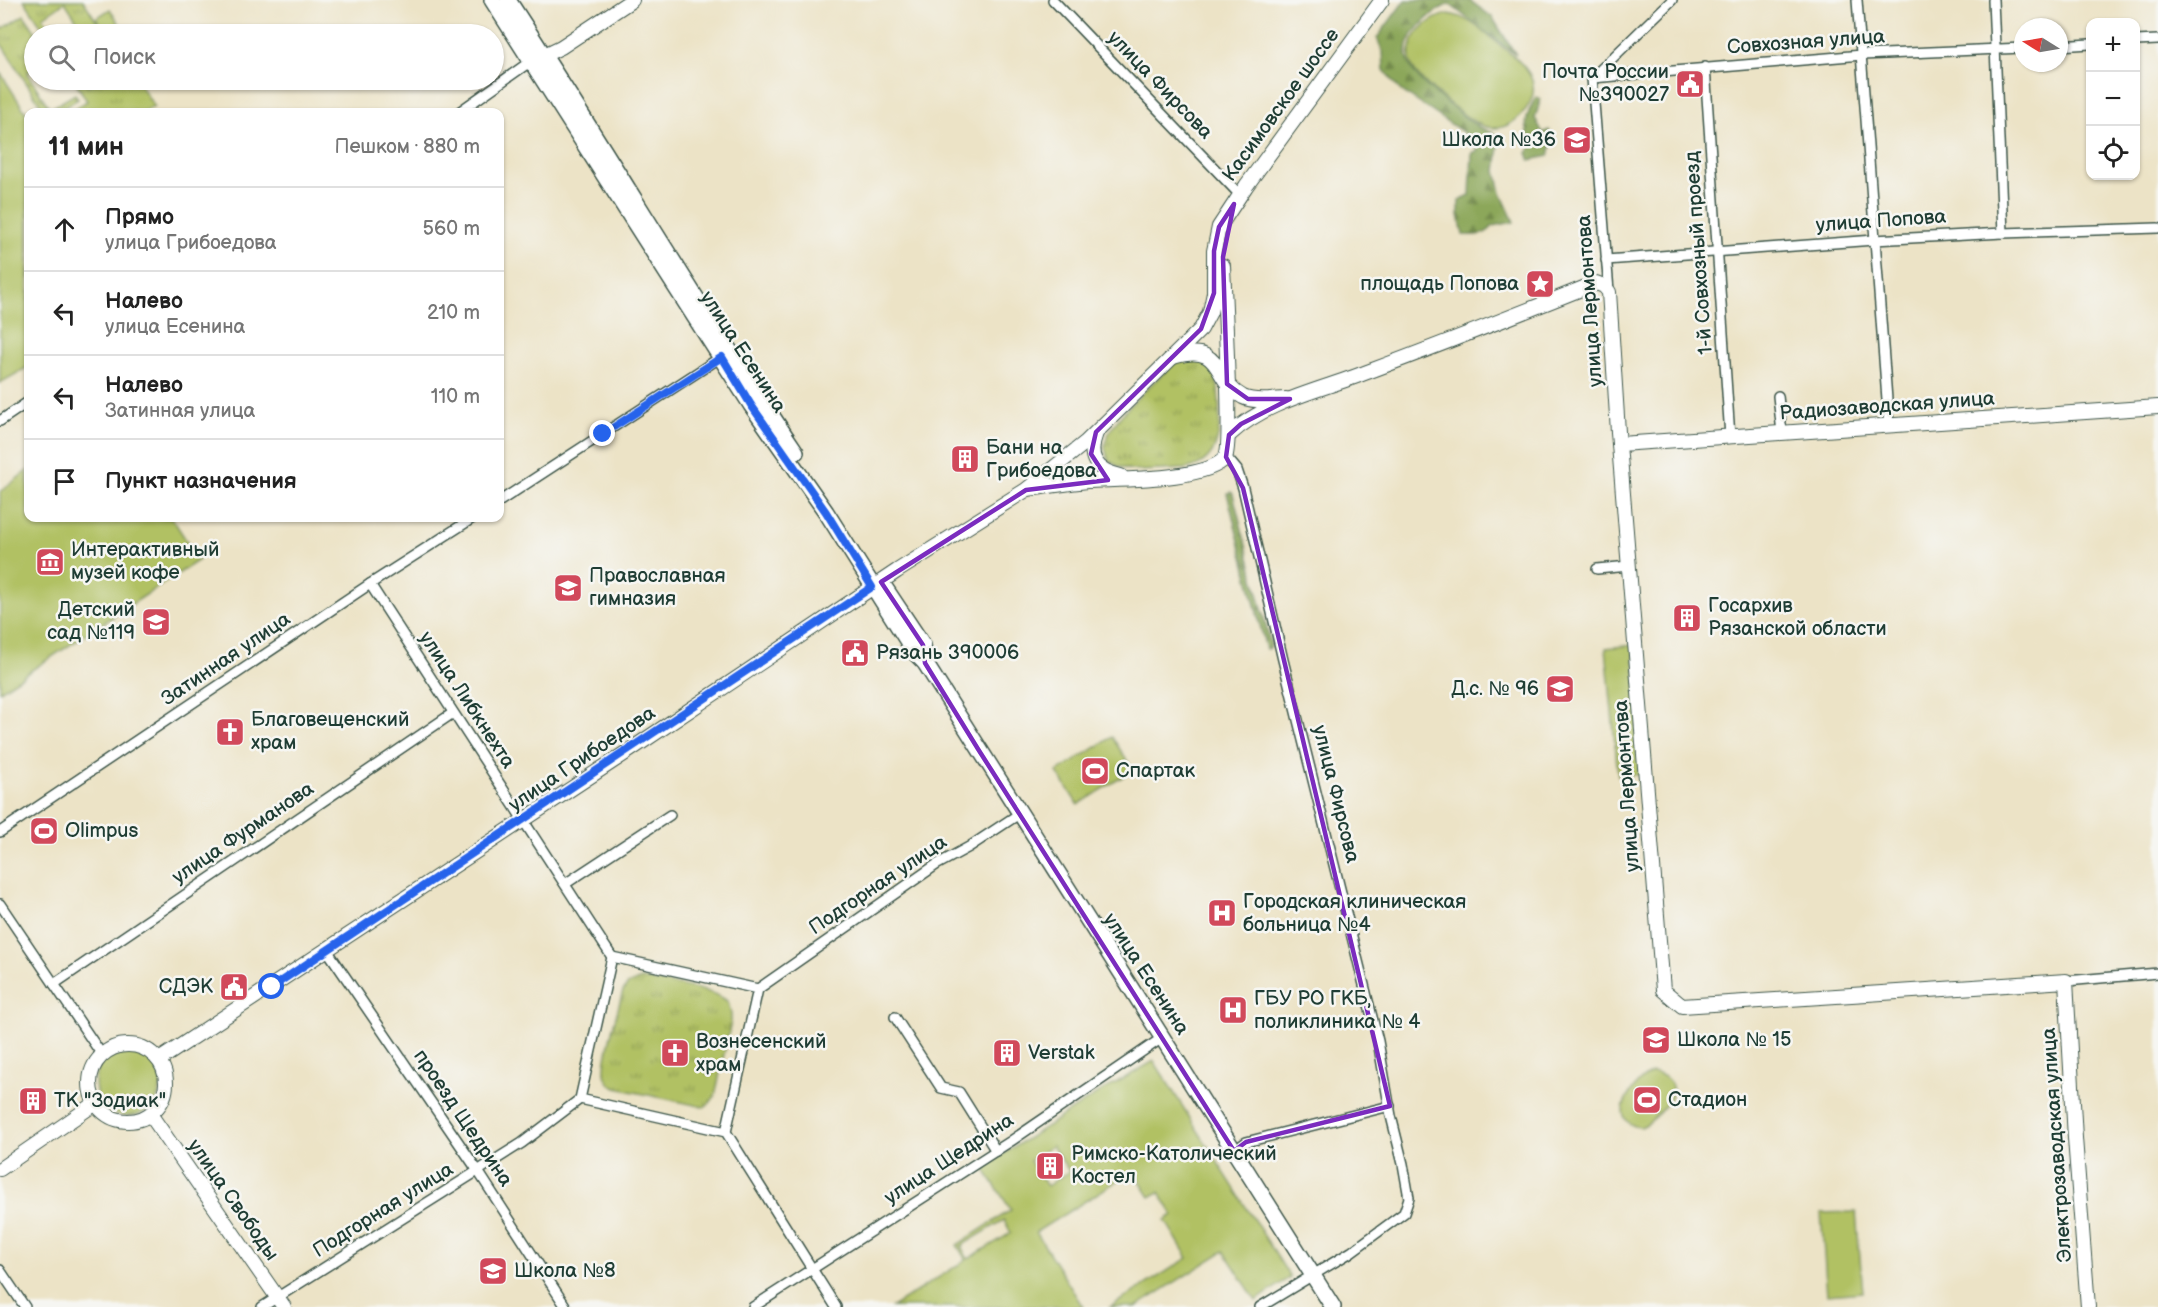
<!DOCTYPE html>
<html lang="ru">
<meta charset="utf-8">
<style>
body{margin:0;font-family:"Balsamiq Sans",sans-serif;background:#f6f6f6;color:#222}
.controls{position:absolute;right:18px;top:18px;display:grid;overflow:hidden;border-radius:12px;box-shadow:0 2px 4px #0004}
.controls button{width:54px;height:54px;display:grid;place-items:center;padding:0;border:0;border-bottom:2px solid #e0e0e0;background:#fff;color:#222;font:30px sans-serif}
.compass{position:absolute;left:2014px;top:18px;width:54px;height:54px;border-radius:50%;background:#fff;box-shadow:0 2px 4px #0004;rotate:281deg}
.stop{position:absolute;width:18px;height:18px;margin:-14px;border:4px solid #2563eb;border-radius:50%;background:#fff}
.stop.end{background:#2563eb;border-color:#fff;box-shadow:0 2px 6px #0008}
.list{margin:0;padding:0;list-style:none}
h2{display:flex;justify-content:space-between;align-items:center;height:78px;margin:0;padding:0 24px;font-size:26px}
h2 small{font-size:20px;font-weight:400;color:#767676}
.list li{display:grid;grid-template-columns:39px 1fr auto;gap:18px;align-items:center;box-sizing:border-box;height:84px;padding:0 24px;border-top:2px solid #e0e0e0}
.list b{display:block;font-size:22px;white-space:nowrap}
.list p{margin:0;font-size:20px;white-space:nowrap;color:#767676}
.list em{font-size:20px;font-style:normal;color:#767676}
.icon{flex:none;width:33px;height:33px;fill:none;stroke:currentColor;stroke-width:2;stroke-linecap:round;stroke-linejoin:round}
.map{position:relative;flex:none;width:2158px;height:1307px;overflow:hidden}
.search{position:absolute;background:#fff;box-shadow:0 2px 4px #0004;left:24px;top:24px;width:480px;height:66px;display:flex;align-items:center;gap:15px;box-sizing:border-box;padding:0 21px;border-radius:33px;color:#767676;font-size:22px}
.panel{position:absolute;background:#fff;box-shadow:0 2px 4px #0004;left:24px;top:108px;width:480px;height:414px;border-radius:12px}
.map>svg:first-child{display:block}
.grass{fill:url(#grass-tufts);stroke:#687f4c;stroke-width:1.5}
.forest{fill:url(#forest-firs);stroke:#567247;stroke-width:1.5}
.green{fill:#b1c164;stroke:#687f4c;stroke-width:1.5;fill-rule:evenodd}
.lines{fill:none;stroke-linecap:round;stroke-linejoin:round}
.street-casing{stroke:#3e564a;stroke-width:12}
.secondary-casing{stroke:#3e564a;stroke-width:16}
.primary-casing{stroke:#3e564a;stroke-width:18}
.street{stroke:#fff;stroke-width:9}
.secondary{stroke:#fff;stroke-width:14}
.primary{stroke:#fff;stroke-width:15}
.route{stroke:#2563eb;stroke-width:8}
.marked{fill:none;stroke:#7b2cbf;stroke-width:4.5;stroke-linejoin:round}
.labels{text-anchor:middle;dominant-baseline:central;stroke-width:5;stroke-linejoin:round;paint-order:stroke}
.street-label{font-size:20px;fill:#1f3d34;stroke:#f6f6f2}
.poi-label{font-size:20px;fill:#1f3d34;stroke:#f6f6f2;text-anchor:start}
</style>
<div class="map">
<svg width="2158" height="1307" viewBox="0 0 2158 1307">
<defs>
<pattern id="grass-tufts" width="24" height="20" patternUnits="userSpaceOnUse" patternTransform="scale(1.5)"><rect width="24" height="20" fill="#b1c164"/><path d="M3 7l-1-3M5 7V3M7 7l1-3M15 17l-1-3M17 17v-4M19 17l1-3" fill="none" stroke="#8f9e53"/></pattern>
<pattern id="forest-firs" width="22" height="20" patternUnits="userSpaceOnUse" patternTransform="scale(1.5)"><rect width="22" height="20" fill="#8ca75a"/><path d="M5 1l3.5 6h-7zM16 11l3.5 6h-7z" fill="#72894b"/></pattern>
</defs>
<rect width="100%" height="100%" fill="#f6f6f2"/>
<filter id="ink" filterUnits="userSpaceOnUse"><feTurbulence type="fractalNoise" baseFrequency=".0167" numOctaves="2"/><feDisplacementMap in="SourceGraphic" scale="12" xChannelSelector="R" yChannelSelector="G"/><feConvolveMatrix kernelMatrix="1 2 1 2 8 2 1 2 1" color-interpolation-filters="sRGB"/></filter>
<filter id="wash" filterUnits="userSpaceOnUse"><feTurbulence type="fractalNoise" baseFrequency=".008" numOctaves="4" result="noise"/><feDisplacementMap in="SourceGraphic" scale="24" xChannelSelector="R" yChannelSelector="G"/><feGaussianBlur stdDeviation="1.35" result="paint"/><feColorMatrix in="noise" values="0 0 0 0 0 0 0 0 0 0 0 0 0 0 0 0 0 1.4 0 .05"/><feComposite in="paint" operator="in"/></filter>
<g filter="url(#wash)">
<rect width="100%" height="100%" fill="#ece3c6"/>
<g class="grass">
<path d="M24 0H83L105 34H86L65 2 43 17 49 27 44 30Z"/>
<path d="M24 15 37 34H34V68L27 73 50 109 75 94 78 99 57 112H45L0 42V30Z"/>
<path d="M74 80H84L88 86 97 80H119L121 82 124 80H137L154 106 144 112H69L87 101Z"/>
<path d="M1183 359C1193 360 1206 359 1213 368 1219 377 1218 394 1219 404 1221 430 1220 460 1189 468 1181 470 1170 469 1162 470 1140 471 1128 473 1109 461 1108 457 1105 451 1105 447 1104 424 1158 379 1174 363Z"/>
<path d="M641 979C662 983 714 988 728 1002L731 1014V1022L715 1096 710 1103 704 1107 616 1088C610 1085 606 1081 605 1074 603 1057 618 1010 623 991L627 985Z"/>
</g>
<g class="forest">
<path d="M1405 0H1469L1492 17 1516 55 1449 4C1435 10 1426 19 1416 30 1391 60 1423 84 1446 102 1457 110 1467 120 1479 127 1486 131 1494 132 1500 137L1496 171 1501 193 1514 222 1493 226C1485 236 1476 236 1463 235L1459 215V200L1470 195 1472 153 1477 151 1479 143 1400 90 1384 70 1383 52 1377 38Z"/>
<path d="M1536 97 1541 99 1535 118 1543 133 1549 130 1553 138 1549 156 1530 160 1527 153 1532 146V140C1521 126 1528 111 1536 97Z"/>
<path d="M1231 492 1233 494 1271 645 1270 648 1266 649 1227 493Z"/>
</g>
<g class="green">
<path d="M110 9 126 34H107L96 18Z"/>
<path d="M1449 14C1468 17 1481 30 1495 41 1519 61 1551 81 1522 114 1514 122 1506 128 1494 128 1490 128 1485 127 1481 125 1468 120 1421 82 1414 70 1400 44 1424 18 1449 14Z"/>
<path d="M0 72 28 116V367L0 383Z"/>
<path d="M28 470V518H172L199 560 0 691V492Z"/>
<path d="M1633 645 1644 774 1618 776 1606 648Z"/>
<path d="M1112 737 1133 770 1078 805 1057 772Z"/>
<circle cx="128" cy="1083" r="33"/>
<path d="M1154 1061 1290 1277 1256 1301 1224 1251 1136 1307H1110L1188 1258 1165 1220 1173 1215 1159 1192 1150 1197 1133 1171 1036 1232 1083 1307H892L966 1260 957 1245 1011 1210 983 1167 1100 1092ZM1052 1146 1069 1171 1047 1186 1030 1161ZM1004 1220 1011 1233 968 1259 961 1246Z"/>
<path d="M1652 1073C1663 1073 1675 1082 1672 1094 1670 1102 1649 1126 1640 1127 1635 1127 1630 1124 1627 1121 1614 1107 1638 1079 1652 1073Z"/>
<path d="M1856 1212 1863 1292 1827 1295 1821 1213Z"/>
</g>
</g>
<g filter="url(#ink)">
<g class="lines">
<g class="street-casing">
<g id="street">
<path d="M1053 0 1240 195"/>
<path d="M1857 0 1889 426"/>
<path d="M1993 0 2003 233"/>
<path d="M2136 41 2158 40"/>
<path d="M2059 46 2090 44"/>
<path d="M1705 67 1730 437"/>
<path d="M1592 78 1862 55 2023 48"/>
<path d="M1592 78 1609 291"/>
<path d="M1592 78 1672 0"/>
<path d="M459 112 531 61"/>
<path d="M1606 260 1874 240 2003 233 2158 228"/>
<path d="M1778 396 1782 433"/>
<path d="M0 421 28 402"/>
<path d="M1226 457 1237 470 1243 488 1283 660 1378 1041 1391 1116 1403 1164 1409 1198 1404 1213 1351 1252 1260 1307"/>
<path d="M500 501 724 355"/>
<path d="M1597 569 1629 566"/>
<path d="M370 584 612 957"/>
<path d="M0 832 370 584 473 518"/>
<path d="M565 884 670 815"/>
<path d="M0 904 102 1055"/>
<path d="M327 950 478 1171 566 1307"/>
<path d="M2066 981 2158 973"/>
<path d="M54 984 453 713"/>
<path d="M758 989 936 865 969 847 1019 814"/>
<path d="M895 1017 941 1088 959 1092 996 1151"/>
<path d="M726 1132 580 1099 612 957 758 989 726 1132 836 1307"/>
<path d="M1234 1151 1246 1142 1390 1106"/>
<path d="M0 1270 25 1307"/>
<path d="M262 1307 522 1143 580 1099"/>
<path d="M753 1307 1011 1141 1162 1038"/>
</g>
</g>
<g class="secondary-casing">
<g id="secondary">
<path d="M534 60 561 47 632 0"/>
<path d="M1173 357C1226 342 1210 379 1243 397 1255 403 1273 399 1286 399"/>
<path d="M1096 433C1087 457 1095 471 1121 476"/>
<path d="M1229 435C1267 400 1322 390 1370 371 1445 343 1521 313 1596 283L1604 286 1609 292 1618 432 1663 990 1682 1006 2066 981 2075 1138 2088 1307"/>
<path d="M1620 444 2158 407"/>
<path d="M1028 489C1047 487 1067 483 1087 481 1117 479 1206 481 1225 458 1233 447 1224 291 1223 266"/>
<circle cx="128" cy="1083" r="38"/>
<path d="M159 1060 630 750 897 571 1026 490 1086 442 1201 329 1210 312 1214 293V251L1219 227 1246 186 1382 0"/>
<path d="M150 1114 284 1307"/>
<path d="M0 1169 96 1103"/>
</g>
</g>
<g class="primary-casing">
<g id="primary">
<path d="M492 0 751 405 826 512 915 653 925 663 1333 1307"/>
<path d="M508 0C606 149 696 304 796 452"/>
<path d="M883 585 923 645 925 663"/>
</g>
</g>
<use href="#street" class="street"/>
<use href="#secondary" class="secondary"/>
<use href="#primary" class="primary"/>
</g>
</g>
<g class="lines" filter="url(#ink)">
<path class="route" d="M272 987 872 587 826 512 751 405 722 357 603 434"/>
</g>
<path class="marked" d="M1234 204 1223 257 1227 384 1248 399H1290L1241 424 1229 435 1226 457 1243 488 1390 1106 1246 1142 1234 1151 978 749 925 663 923 645 881 582 1026 490 1108 480 1091 454 1096 432 1201 329 1214 293V251L1219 227Z"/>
<defs>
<g id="civic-square" transform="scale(1.5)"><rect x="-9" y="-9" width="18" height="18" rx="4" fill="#d1495b" stroke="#f6f6f2"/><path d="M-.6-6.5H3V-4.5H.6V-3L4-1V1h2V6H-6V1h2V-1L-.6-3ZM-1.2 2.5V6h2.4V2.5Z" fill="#fff"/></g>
<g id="school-square" transform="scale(1.5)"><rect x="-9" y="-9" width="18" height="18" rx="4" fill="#d1495b" stroke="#f6f6f2"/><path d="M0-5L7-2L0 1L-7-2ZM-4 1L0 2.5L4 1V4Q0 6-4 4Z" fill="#fff"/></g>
<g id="sight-square" transform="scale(1.5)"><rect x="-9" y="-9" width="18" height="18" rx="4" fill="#d1495b" stroke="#f6f6f2"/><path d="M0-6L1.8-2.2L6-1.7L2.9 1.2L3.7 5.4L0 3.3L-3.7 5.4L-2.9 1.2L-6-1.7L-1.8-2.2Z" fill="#fff"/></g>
<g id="building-square" transform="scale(1.5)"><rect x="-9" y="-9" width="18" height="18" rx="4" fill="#d1495b" stroke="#f6f6f2"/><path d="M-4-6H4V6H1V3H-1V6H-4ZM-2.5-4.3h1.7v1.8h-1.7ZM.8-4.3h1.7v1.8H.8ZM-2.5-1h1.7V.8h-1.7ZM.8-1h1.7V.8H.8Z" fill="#fff"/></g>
<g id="museum-square" transform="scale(1.5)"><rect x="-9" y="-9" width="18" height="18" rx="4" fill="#d1495b" stroke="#f6f6f2"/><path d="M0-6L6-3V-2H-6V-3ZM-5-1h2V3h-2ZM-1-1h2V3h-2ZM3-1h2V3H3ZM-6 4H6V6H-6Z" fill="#fff"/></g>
<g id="church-square" transform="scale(1.5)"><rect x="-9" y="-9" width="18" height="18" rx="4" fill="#d1495b" stroke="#f6f6f2"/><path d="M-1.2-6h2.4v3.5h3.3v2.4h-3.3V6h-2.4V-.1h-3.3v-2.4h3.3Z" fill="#fff"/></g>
<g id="stadium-square" transform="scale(1.5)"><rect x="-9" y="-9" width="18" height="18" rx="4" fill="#d1495b" stroke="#f6f6f2"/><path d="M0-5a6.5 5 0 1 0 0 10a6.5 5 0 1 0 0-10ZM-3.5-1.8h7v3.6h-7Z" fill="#fff"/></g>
<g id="hospital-square" transform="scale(1.5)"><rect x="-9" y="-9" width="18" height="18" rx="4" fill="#d1495b" stroke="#f6f6f2"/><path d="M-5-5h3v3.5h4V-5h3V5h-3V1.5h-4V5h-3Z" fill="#fff"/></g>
</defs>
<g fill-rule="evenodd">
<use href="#civic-square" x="1690" y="84"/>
<use href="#school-square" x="1577" y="140"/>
<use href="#sight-square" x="1540" y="284"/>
<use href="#building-square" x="965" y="459"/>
<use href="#museum-square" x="50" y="562"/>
<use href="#school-square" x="568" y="588"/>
<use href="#building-square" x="1687" y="618"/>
<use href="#school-square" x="156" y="622"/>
<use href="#civic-square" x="855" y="653"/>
<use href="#school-square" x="1560" y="689"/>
<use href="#church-square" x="230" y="732"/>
<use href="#stadium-square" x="1095" y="771"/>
<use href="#stadium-square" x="44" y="831"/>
<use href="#hospital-square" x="1222" y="913"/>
<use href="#civic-square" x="234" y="987"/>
<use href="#hospital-square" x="1233" y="1010"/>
<use href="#school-square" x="1656" y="1040"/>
<use href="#church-square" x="675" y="1053"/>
<use href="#building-square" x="1007" y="1053"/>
<use href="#stadium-square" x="1647" y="1100"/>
<use href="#building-square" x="33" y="1101"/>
<use href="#building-square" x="1050" y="1166"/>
<use href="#school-square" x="493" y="1271"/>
</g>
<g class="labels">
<g class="street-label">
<text transform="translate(1806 42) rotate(-4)">Совхозная улица</text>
<text transform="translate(1160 85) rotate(46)">улица Фирсова</text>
<text transform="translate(1281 105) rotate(-54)">Касимовское шоссе</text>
<text transform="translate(1881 221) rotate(-4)">улица Попова</text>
<text transform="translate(1699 253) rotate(-94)">1-й Совхозный проезд</text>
<text transform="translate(1590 301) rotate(-94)">улица Лермонтова</text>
<text transform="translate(743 352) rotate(57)">улица Есенина</text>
<text transform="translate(1887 406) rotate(-4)">Радиозаводская улица</text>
<text transform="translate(226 659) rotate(-34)">Затинная улица</text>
<text transform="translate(467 700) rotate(57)">улица Либкнехта</text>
<text transform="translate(582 759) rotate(-34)">улица Грибоедова</text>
<text transform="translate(1627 786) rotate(-94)">улица Лермонтова</text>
<text transform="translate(1336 794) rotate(76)">улица Фирсова</text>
<text transform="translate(243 833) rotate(-34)">улица Фурманова</text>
<text transform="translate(878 885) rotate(-34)">Подгорная улица</text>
<text transform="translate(1146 974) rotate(57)">улица Есенина</text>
<text transform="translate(463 1118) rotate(56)">проезд Щедрина</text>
<text transform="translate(2057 1145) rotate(-94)">Электрозаводская улица</text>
<text transform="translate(949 1159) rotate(-33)">улица Щедрина</text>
<text transform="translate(233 1200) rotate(55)">улица Свободы</text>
<text transform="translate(383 1210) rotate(-32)">Подгорная улица</text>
</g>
<g class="poi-label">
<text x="1669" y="72" text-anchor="end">Почта России<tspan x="1669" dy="23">№390027</tspan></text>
<text x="1556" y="140" text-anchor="end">Школа №36</text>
<text x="1519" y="284" text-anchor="end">площадь Попова</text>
<text x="986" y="448">Бани на<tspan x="986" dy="23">Грибоедова</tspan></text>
<text x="71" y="550">Интерактивный<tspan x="71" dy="23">музей кофе</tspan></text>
<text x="589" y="576">Православная<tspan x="589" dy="23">гимназия</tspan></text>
<text x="1708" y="606">Госархив<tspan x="1708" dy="23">Рязанской области</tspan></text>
<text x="135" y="610" text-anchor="end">Детский<tspan x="135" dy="23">сад №119</tspan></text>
<text x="876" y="653">Рязань 390006</text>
<text x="1539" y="689" text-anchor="end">Д.с. № 96</text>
<text x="251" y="720">Благовещенский<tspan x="251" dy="23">храм</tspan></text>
<text x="1116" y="771">Спартак</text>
<text x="65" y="831">Olimpus</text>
<text x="1243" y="902">Городская клиническая<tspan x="1243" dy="23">больница №4</tspan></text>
<text x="213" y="987" text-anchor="end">СДЭК</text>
<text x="1254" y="999">ГБУ РО ГКБ,<tspan x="1254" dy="23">поликлиника № 4</tspan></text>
<text x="1677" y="1040">Школа № 15</text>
<text x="696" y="1042">Вознесенский<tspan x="696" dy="23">храм</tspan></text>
<text x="1028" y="1053">Verstak</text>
<text x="1668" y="1100">Стадион</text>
<text x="54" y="1101">ТК "Зодиак"</text>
<text x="1071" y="1154">Римско-Католический<tspan x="1071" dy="23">Костел</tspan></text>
<text x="514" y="1271">Школа №8</text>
</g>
</g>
</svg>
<div class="controls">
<button>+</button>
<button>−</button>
<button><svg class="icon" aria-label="locate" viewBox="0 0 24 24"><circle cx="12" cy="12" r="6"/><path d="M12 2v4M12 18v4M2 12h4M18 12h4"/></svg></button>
</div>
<svg class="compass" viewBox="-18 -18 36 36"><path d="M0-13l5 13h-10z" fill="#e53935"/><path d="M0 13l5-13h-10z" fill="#767676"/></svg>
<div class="stop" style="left:272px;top:987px"></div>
<div class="stop end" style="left:603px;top:434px"></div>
<div class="search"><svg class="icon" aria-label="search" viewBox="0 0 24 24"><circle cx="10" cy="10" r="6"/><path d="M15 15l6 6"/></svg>Поиск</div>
<section class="panel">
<h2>11 мин<small>Пешком · 880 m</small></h2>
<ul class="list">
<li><svg class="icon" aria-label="ahead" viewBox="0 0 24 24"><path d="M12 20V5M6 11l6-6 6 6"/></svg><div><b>Прямо</b><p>улица Грибоедова</p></div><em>560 m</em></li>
<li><svg class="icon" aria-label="left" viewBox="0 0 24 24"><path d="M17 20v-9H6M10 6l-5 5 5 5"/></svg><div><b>Налево</b><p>улица Есенина</p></div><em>210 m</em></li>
<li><svg class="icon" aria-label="left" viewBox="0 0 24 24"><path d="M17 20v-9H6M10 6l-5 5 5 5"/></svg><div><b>Налево</b><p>Затинная улица</p></div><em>110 m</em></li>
<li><svg class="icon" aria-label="arrive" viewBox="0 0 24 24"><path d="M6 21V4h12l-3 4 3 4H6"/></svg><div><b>Пункт назначения</b></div></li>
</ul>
</section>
</div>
